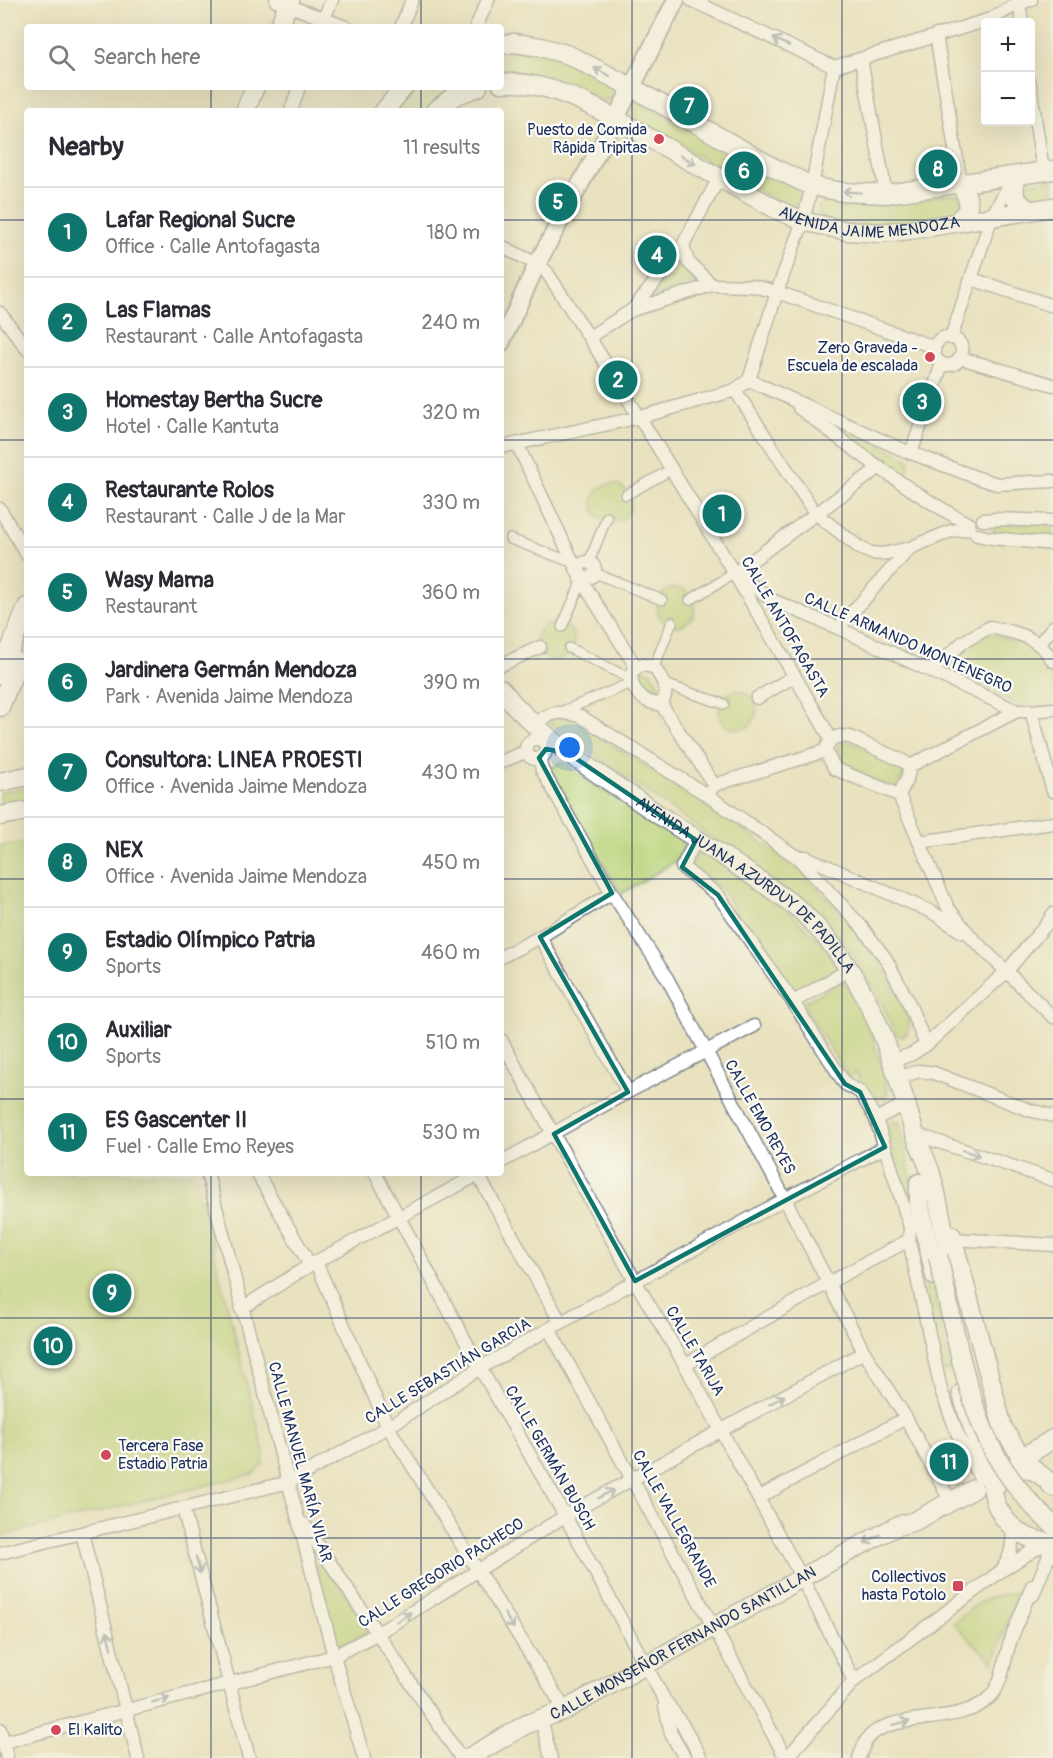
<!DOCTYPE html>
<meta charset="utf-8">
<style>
body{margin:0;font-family:Pangolin,sans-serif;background:#f2f2f3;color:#2b2b33}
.controls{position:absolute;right:18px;top:18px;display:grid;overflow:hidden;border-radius:6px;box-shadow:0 6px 24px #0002}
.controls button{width:54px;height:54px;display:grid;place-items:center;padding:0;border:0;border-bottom:2px solid #e1e1e2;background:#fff;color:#2b2b33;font:30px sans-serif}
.you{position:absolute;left:570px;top:748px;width:21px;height:21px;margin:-15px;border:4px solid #fff;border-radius:50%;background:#1a73e8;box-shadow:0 0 0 9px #1a73e833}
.badge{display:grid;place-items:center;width:39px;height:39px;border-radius:50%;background:#0f766e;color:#fff;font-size:20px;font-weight:700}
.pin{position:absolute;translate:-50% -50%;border:3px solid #fff;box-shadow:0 2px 6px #0006}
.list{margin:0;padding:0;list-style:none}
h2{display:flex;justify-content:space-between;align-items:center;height:78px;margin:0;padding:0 24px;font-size:26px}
h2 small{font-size:20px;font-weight:400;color:#7c7c81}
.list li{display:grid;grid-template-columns:39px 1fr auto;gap:18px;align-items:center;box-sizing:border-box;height:90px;padding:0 24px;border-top:2px solid #e1e1e2}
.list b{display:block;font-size:22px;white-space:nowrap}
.list p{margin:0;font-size:20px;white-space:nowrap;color:#7c7c81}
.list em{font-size:20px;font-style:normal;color:#7c7c81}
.icon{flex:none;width:33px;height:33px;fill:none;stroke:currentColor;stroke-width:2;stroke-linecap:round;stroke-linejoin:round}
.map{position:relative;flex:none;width:1053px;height:1758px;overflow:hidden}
.search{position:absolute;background:#fff;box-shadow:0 6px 24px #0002;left:24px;top:24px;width:480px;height:66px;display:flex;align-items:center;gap:15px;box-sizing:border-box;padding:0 21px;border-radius:6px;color:#7c7c81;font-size:22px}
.panel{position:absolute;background:#fff;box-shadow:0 6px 24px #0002;left:24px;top:108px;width:480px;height:1068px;border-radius:6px}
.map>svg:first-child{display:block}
.green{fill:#b8d176;stroke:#6a806a;stroke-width:1.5}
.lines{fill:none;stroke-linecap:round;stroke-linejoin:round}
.pedestrian-casing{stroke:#82888e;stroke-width:12}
.minor-casing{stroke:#82888e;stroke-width:15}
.secondary-casing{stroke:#82888e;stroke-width:20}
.primary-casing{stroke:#82888e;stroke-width:21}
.pedestrian{stroke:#fff;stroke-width:9}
.minor{stroke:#fff;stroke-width:12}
.secondary{stroke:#fff;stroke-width:16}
.primary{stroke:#fff;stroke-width:18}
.primary-bridge-casing{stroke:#82888e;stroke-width:21;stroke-linecap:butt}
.primary-bridge{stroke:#fff;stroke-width:18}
.oneway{stroke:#8d97ae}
.marked{fill:none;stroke:#0f766e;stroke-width:4.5;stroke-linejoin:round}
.grid{fill:none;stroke:#1b2f5e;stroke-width:1.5;stroke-opacity:0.55}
.poi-dot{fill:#d1495b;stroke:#fdfcf7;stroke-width:2}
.labels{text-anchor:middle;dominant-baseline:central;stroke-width:4.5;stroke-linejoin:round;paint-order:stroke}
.poi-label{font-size:16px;fill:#1b2f5e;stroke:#fdfcf7;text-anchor:end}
.street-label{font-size:16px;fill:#1b2f5e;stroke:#fdfcf7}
</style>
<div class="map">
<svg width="1053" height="1758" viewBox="0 0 1053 1758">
<rect width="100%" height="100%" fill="#fdfcf7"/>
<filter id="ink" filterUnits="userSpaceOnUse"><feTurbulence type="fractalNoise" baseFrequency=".0167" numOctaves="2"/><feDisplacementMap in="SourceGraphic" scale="12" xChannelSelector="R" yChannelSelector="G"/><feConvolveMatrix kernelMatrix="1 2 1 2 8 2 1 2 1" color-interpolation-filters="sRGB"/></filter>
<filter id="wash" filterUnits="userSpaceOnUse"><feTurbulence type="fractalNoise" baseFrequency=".008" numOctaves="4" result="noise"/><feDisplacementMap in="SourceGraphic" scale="24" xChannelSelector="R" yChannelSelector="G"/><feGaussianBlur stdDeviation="1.35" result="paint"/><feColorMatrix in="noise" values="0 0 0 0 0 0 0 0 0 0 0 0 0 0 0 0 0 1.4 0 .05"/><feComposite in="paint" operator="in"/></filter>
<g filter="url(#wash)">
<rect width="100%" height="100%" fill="#e9e2bf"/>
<g class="green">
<path d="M511 50 555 56 613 87 610 100C598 102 585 92 575 87 552 77 526 69 501 74V52Z"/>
<path d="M417 87H459L443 95 424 111H394L404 97Z"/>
<path d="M636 102 736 153 796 189 799 195V201L789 208 639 123 634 118 632 106Z"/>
<path d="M1053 179V202H1024L1019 184Z"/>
<path d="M950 194 959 196 963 204 958 216 894 226 828 222 819 214 818 207C831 192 844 203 861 204 891 206 920 199 950 194Z"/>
<path d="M679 260 699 282 651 297Z"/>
<path d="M820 413 910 460 906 478 816 415Z"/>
<circle cx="612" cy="503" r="19"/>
<path d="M998 523 1053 525V540L996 534 993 531Z"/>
<circle cx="676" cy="607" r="19"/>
<circle cx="555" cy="641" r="19"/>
<path d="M986 634H994L1032 647 1044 659 1053 676V703L1046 706H1021L943 670 970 643Z"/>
<path d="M642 669 650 671 664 694 656 700 638 689 636 674Z"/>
<circle cx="738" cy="710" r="19"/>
<path d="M555 718H569L698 798 801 870 855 928 876 955 900 999 910 1023 906 1035 901 1036 895 1034C879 989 853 953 823 917L549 722Z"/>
<path d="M845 740 902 764 905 770 898 786 893 788C877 781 841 771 834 755L839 744Z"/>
<path d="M564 762 592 784 681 836 683 848 676 861 621 894 549 774 555 765Z"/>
<path d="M27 787V804L0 809V792Z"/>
<path d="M27 842V1173H194L264 1452 263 1465 253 1474 0 1536V846Z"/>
<path d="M709 853 792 914 823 945 839 967 797 992 791 989 719 886 690 866 697 855Z"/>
<path d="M845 980C867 1015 879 1052 888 1092L885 1098C871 1102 862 1082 855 1072L849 1079 802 1003Z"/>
<path d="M893 1121 899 1122 901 1130 951 1370 942 1372 913 1227 888 1132 889 1124Z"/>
<path d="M322 1561 367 1627 365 1633 340 1646 335 1643 316 1565Z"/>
<path d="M1017 1592 994 1663 953 1623C977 1604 985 1595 1017 1592Z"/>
</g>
</g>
<g filter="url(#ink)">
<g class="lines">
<g class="pedestrian-casing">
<g id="pedestrian">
<path d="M626 495 672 469"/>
<path d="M510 539 574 563"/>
<path d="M589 562 607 517"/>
<path d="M595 573 662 600"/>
<path d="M690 600 735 573"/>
<path d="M562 627 582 581"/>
<path d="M569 648 631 679"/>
<path d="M654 667 672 622"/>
<path d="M664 684 724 704"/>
<path d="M563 711 631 683"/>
</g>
</g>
<g class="minor-casing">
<g id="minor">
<path d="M691 0 834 67 991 19 1019 3 1031 0"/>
<path d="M276 1 346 27"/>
<path d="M1019 3 1022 22"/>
<path d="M320 27 332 0"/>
<path d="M401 27 412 0"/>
<path d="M476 27 488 0"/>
<path d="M936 35 961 184"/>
<path d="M861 59 886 194"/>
<path d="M1030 84 1043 171"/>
<path d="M291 111 299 87"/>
<path d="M683 245 688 262 712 285"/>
<path d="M501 246 537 264 546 271C647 424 740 581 831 739"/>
<path d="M972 279 1053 306"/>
<path d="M633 309 678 254 719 178"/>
<path d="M0 313 27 349"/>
<circle cx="948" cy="351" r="14"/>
<path d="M589 337 632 310 712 285 753 286 777 292 934 347"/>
<path d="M951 338 992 216 1014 177"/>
<path d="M960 358 1053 385"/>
<path d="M749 380 777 292 803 221 812 186 834 67"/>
<path d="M749 380 903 450 978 478 997 484 1053 481"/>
<path d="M735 390 815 513 860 548 871 553 883 554 910 548"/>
<path d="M799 408C854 449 908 492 969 524"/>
<path d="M517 444 582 581 636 667"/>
<path d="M501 447 641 417 735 390 749 380"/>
<path d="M911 453 942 364"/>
<path d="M0 509 27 555"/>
<path d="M983 520 996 519 1053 521"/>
<path d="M977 535 991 538 1053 544"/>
<circle cx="587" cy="570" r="8"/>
<path d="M735 573 880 467"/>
<path d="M741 577 772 600 838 628 1017 711H1031L1053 791"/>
<path d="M838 628 910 548 951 531 969 529"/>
<path d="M1040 643 1053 627"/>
<path d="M501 665 540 647"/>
<path d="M643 665 654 667C662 679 671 691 661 704 657 704 651 703 647 701 633 693 622 671 643 665Z"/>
<path d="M932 671 963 642 990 627C1016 632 1039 637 1053 661"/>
<path d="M757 698 795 676"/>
<path d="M661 704 714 785"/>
<path d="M1031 711 1053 709"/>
<path d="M533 724C551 712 559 710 580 716L707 795 798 858 861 926 886 959 907 999 926 1045"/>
<path d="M840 736 850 737 903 761 910 766 907 779 899 795 835 769 825 751 831 739Z"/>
<circle cx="536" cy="749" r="10"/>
<path d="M539 758 542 770 612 893 667 978 785 1199 864 1352 906 1418 947 1495"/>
<path d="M501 762 527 751"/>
<path d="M910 766 1017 711"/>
<path d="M707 795 714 785 825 751"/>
<path d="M899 795 948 908 972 938 1053 1017"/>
<path d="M696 840 682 867 718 895 793 1002 845 1084 860 1092 876 1119 910 1227 909 1240 941 1390 958 1435 980 1478"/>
<path d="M919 842 1053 823"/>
<path d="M799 857H806L932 912 962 932"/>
<path d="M540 937 628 1092"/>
<path d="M501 957 540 937 612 893"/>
<path d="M793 1002 850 969"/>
<path d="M501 1040 635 1281 685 1365 802 1578 854 1681"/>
<path d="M892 1061 912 1054 926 1045 1006 972 1049 921 1053 914"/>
<path d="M898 1078 919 1071 934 1073 1029 1110 1053 1116"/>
<path d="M876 1119 907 1103"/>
<path d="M915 1134 1053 1180"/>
<path d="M501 1162 628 1092 754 1026"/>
<path d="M207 1173 334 1656 364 1758"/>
<path d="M257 1173 310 1265"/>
<path d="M375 1173 480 1368 565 1516 664 1699 684 1727 701 1758"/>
<path d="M477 1173 561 1323"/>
<path d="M953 1239 1053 1245"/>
<path d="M316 1262 388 1427 565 1710"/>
<path d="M241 1309 310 1265 481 1173"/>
<path d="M549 1329 786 1758"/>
<path d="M685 1365 828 1283 909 1240"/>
<path d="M758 1498 906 1418"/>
<path d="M183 1508 249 1758"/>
<path d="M304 1524 461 1758"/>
<path d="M82 1533 138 1758"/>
<path d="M0 1553 289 1482 388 1427 480 1368 549 1329 785 1199 885 1147"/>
<path d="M1002 1570C1013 1553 1012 1545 1013 1526"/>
<path d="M1033 1595 1052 1548"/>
<path d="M665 1706 671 1734 685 1758"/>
<path d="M541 1718 551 1758"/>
<path d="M0 1729 7 1758"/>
<path d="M4 1742 334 1656 378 1633 565 1516 864 1352"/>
<path d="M787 1758 854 1681 1001 1571 1045 1543 1049 1554 1053 1556"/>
<path d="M859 1758C861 1753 863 1746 866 1741 886 1709 958 1728 989 1698 1003 1685 1004 1659 1010 1642 1017 1623 1025 1605 1032 1586"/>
</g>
</g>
<g class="secondary-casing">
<path id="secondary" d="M501 343 537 264 615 120 676 0"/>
</g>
<g class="primary-casing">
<g id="primary">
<path d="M279 27 290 0"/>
<path d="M501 45 514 43 541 47 569 55 631 87 778 170 812 186 842 192 886 194 1053 170"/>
<path id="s1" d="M501 83C559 79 618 121 667 148 703 169 739 189 776 209L803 221 847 231 879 233 910 230 1053 207"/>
<path d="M245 111 255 87"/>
<path d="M384 111 404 87"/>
<path d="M435 111 454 96 478 87"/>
<path d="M1014 177 1015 198 1029 211"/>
<path d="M956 222C973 208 970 203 961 184"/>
<path d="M0 675 27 607"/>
<path id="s2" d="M501 689C542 742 602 775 656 813 694 838 733 861 770 888 780 896 793 903 802 912 868 975 889 1047 914 1131 919 1147 928 1161 932 1178 939 1202 943 1228 948 1253"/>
<path d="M0 707 18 662"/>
<path d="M0 782 27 776"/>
<path d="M0 816 27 811"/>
<path d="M919 1183V1203L935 1276"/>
<path d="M952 1236 1003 1428 1022 1458 1036 1471"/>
<path d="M962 1393C969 1420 979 1446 989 1472 993 1483 992 1497 998 1508 1009 1529 1029 1543 1053 1542"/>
<path d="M1016 1466 1022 1458 1053 1439"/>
<path d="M997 1484C1014 1459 1036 1466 1053 1487"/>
<path id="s3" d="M468 1758 527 1724 565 1710 848 1552 897 1526 915 1521 974 1489"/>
</g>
</g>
<use href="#pedestrian" class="pedestrian"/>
<use href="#minor" class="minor"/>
<use href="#secondary" class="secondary"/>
<use href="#primary" class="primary"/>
<g class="primary-bridge-casing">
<path id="primary-bridge" d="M938 1256C951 1313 962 1380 985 1433 998 1466 1027 1503 1053 1525"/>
</g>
<use href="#primary-bridge" class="primary-bridge"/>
</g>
<defs><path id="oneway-shaft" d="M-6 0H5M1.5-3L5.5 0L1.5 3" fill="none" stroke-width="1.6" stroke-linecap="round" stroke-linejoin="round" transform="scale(1.5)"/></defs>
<g class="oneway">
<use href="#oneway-shaft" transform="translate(781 42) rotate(-155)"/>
<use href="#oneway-shaft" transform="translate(602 72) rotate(-153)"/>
<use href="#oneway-shaft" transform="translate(688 160) rotate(29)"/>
<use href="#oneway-shaft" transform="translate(852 192) rotate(-176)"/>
<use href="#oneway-shaft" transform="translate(971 1153) rotate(18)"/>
<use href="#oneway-shaft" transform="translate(777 1400) rotate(-29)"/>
<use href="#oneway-shaft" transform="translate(606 1494) rotate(-28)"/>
<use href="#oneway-shaft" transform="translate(872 1539) rotate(153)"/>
<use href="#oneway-shaft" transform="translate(198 1565) rotate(75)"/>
<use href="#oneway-shaft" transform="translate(404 1617) rotate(-32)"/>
<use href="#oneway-shaft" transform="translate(509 1621) rotate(58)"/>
<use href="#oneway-shaft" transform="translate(109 1640) rotate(-104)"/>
<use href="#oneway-shaft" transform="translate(161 1700) rotate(-15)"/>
<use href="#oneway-shaft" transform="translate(901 1723) rotate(-13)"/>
</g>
</g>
<path d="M0 0H1053V1758H0ZM546 749 568 753 696 840 682 867 718 895 845 1084 860 1092 885 1147 635 1281 554 1134 628 1092 540 937 612 893 539 758Z" fill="#e9e2bf" fill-opacity=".55" fill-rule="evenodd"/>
<path class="marked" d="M546 749 568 753 696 840 682 867 718 895 845 1084 860 1092 885 1147 635 1281 554 1134 628 1092 540 937 612 893 539 758Z"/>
<path class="grid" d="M211 0V27M421 0V27M632 0V1758M842 0V1758M211 87V111M421 87V111M0 220H27M501 220H1053M0 440H27M501 440H1053M0 659H27M501 659H1053M0 879H27M501 879H1053M0 1099H27M501 1099H1053M211 1173V1758M421 1173V1758M0 1318H1053M0 1538H1053"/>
<g class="poi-dot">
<circle cx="659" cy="139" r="6"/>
<circle cx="930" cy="357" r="6"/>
<circle cx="106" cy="1455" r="6"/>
<rect x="952" y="1580" width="12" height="12" rx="3"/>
<circle cx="56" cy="1730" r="6"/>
</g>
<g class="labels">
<g class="poi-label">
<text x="647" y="130">Puesto de Comida<tspan x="647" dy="18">Rápida Tripitas</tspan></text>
<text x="918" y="348">Zero Graveda -<tspan x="918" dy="18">Escuela de escalada</tspan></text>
<text x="118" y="1446" text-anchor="start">Tercera Fase<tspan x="118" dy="18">Estadio Patria</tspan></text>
<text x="946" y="1577">Collectivos<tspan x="946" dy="18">hasta Potolo</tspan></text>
<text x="68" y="1730" text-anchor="start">El Kalito</text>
</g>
<g class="street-label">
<text stroke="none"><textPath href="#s1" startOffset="402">AVENIDA JAIME MENDOZA</textPath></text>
<text transform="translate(785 627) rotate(60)">CALLE ANTOFAGASTA</text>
<text transform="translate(908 643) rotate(24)">CALLE ARMANDO MONTENEGRO</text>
<text stroke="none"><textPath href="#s2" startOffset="315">AVENIDA JUANA AZURDUY DE PADILLA</textPath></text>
<text transform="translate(760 1117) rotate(61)">CALLE EMO REYES</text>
<text transform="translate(695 1351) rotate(60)">CALLE TARIJA</text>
<text transform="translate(448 1371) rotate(-31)">CALLE SEBASTIÁN GARCIA</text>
<text transform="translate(550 1458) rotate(60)">CALLE GERMÁN BUSCH</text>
<text transform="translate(300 1462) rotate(75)">CALLE MANUEL MARÍA VILAR</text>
<text transform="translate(674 1519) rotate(61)">CALLE VALLEGRANDE</text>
<text transform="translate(441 1573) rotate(-32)">CALLE GREGORIO PACHECO</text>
<text stroke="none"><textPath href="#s3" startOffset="244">CALLE MONSEÑOR FERNANDO SANTILLAN</textPath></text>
</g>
</g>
</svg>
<div class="controls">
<button>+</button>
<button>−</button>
</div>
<div class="you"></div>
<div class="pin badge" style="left:722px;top:514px">1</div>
<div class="pin badge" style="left:618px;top:380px">2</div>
<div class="pin badge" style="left:922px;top:402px">3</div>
<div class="pin badge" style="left:657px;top:255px">4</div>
<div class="pin badge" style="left:558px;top:202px">5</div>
<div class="pin badge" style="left:744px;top:171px">6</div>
<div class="pin badge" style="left:689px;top:106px">7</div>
<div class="pin badge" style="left:938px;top:169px">8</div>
<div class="pin badge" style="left:112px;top:1293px">9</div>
<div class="pin badge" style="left:53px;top:1346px">10</div>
<div class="pin badge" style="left:949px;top:1462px">11</div>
<div class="search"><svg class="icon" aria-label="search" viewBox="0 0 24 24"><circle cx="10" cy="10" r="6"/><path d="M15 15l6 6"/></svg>Search here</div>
<section class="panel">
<h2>Nearby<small>11 results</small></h2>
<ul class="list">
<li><span class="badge">1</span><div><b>Lafar Regional Sucre</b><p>Office · Calle Antofagasta</p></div><em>180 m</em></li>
<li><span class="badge">2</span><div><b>Las Flamas</b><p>Restaurant · Calle Antofagasta</p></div><em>240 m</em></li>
<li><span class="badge">3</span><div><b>Homestay Bertha Sucre</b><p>Hotel · Calle Kantuta</p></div><em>320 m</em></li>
<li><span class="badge">4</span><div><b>Restaurante Rolos</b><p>Restaurant · Calle J de la Mar</p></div><em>330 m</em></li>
<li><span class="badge">5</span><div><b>Wasy Mama</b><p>Restaurant</p></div><em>360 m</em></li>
<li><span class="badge">6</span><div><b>Jardinera Germán Mendoza</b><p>Park · Avenida Jaime Mendoza</p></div><em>390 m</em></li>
<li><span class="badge">7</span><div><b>Consultora: LINEA PROESTI</b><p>Office · Avenida Jaime Mendoza</p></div><em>430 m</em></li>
<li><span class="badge">8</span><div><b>NEX</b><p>Office · Avenida Jaime Mendoza</p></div><em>450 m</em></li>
<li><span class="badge">9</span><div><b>Estadio Olímpico Patria</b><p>Sports</p></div><em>460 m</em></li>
<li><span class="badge">10</span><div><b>Auxiliar</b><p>Sports</p></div><em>510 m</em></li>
<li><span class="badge">11</span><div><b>ES Gascenter II</b><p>Fuel · Calle Emo Reyes</p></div><em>530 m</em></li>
</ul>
</section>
</div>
